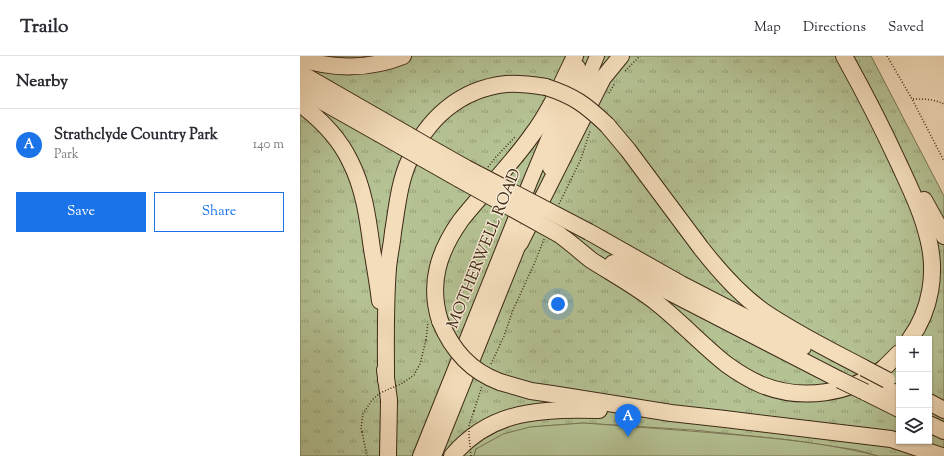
<!DOCTYPE html>
<meta charset="utf-8">
<style>
body{margin:0;font-family:"Sorts Mill Goudy",serif;background:#f2f2f3;color:#2b2b33}
.controls{position:absolute;right:12px;bottom:12px;display:grid;overflow:hidden;border-radius:0px;box-shadow:0 1px 3px #0004}
.controls button{width:36px;height:36px;display:grid;place-items:center;padding:0;border:0;border-bottom:1px solid #e1e1e2;background:#fff;color:#2b2b33;font:20px sans-serif}
.you{position:absolute;left:258px;top:248px;width:14px;height:14px;margin:-10px;border:3px solid #fff;border-radius:50%;background:#1a73e8;box-shadow:0 0 0 6px #1a73e833}
.badge{display:grid;place-items:center;width:26px;height:26px;border-radius:50%;background:#1a73e8;color:#fff;font-size:13px;font-weight:700}
.pin{position:absolute;translate:-50% -33px;filter:drop-shadow(0 1px 2px #0008)}
.pin::after{content:'';position:absolute;top:21px;width:14px;height:12px;background:inherit;clip-path:polygon(0 0,100% 0,50% 100%)}
.list{margin:0;padding:0;list-style:none}
h2{display:flex;justify-content:space-between;align-items:center;height:52px;margin:0;padding:0 16px;font-size:17px}
h2 small{font-size:13px;font-weight:400;color:#7c7c81}
.list li{display:grid;grid-template-columns:26px 1fr auto;gap:12px;align-items:center;box-sizing:border-box;height:72px;padding:0 16px;border-top:1px solid #e1e1e2}
.list b{display:block;font-size:15px;white-space:nowrap}
.list p{margin:0;font-size:13px;white-space:nowrap;color:#7c7c81}
.list em{font-size:13px;font-style:normal;color:#7c7c81}
.actions{display:flex;gap:8px;padding:12px 16px}
.actions a{flex:1;padding:9px 0;border:1px solid #1a73e8;border-radius:0px;text-align:center;font-size:14px;color:#1a73e8}
.actions .main{background:#1a73e8;color:#fff}
.icon{flex:none;width:22px;height:22px;fill:none;stroke:currentColor;stroke-width:2;stroke-linecap:round;stroke-linejoin:round}
.map{position:relative;flex:none;width:644px;height:400px;overflow:hidden}
header{display:flex;align-items:center;gap:24px;box-sizing:border-box;height:56px;padding:0 20px;background:#fff;border-bottom:1px solid #e1e1e2}
header strong{font-size:19px}
nav{display:flex;gap:22px;margin-inline-start:auto;font-size:14px}
main{display:flex}
aside{flex:1;background:#fff}
.map>svg:first-child{display:block}
.grass{fill:url(#grass-tufts);stroke:#797655;fill-rule:evenodd}
.park{fill:#b5c294;stroke:#797655}
.lines{fill:none;stroke-linecap:round;stroke-linejoin:round}
.primary-casing{stroke:#3d2a16;stroke-width:16}
.highway-casing{stroke:#3d2a16;stroke-width:18}
.path{stroke:#3d2a16;stroke-width:1.5;stroke-dasharray:1 2;stroke-linecap:butt}
.primary{stroke:#f4ddbb;stroke-width:14}
.highway{stroke:#f4ddbb;stroke-width:16}
.highway-bridge-casing{stroke:#3d2a16;stroke-width:18;stroke-linecap:butt}
.path-bridge{stroke:#3d2a16;stroke-width:1.5;stroke-dasharray:1 2;stroke-linecap:butt}
.highway-bridge{stroke:#f4ddbb;stroke-width:16}
.labels{text-anchor:middle;dominant-baseline:central;stroke-width:3;stroke-linejoin:round;paint-order:stroke}
.street-label{font-size:16px;fill:#3d2a16;stroke:#f8e9d3}
</style>
<header>
<strong>Trailo</strong>
<nav><a>Map</a><a>Directions</a><a>Saved</a></nav>
</header>
<main>
<aside>
<h2>Nearby<small></small></h2>
<ul class="list">
<li><span class="badge">A</span><div><b>Strathclyde Country Park</b><p>Park</p></div><em>140 m</em></li>
</ul>
<div class="actions"><a class="main">Save</a><a>Share</a></div>
</aside>
<div class="map">
<svg width="644" height="400" viewBox="0 0 644 400">
<defs>
<pattern id="grass-tufts" width="24" height="20" patternUnits="userSpaceOnUse"><rect width="24" height="20" fill="#b5c294"/><path d="M3 7l-1-3M5 7V3M7 7l1-3M15 17l-1-3M17 17v-4M19 17l1-3" fill="none" stroke="#949e78"/></pattern>
</defs>
<rect width="100%" height="100%" fill="#f4ddbb"/>
<filter id="stains"><feTurbulence type="fractalNoise" baseFrequency=".005" numOctaves="4"/><feColorMatrix values="0 0 0 0 .2 0 0 0 0 .09 0 0 0 0 .02 0 0 0 .5 -.17"/></filter>
<radialGradient id="worn" r=".72"><stop offset=".6" stop-color="#630" stop-opacity="0"/><stop offset="1" stop-color="#630" stop-opacity=".3"/></radialGradient>
<path class="grass" d="M0 0 62 1 67 0H571L644 140V400H578L557 394 490 384 393 374 283 367 230 371 176 393 174 400H0ZM599 283H629V385H599Z"/>
<path class="park" d="M283 367C338 371 394 375 449 380 492 384 536 389 578 400H174L176 393 203 378 230 371Z"/>
<g class="lines">
<g class="primary-casing">
<g id="primary">
<path d="M250 112 297 0"/>
<path d="M120 400 230 126 278 11"/>
<path d="M134 400 224 176"/>
</g>
</g>
<g class="highway-casing">
<g id="highway">
<path d="M544 0C564 36 582 71 599 108 610 132 622 156 628 182 637 216 631 254 610 283"/>
<path d="M0 2C32 14 71 13 103 0"/>
<path d="M0 17 108 79"/>
<path d="M0 33 101 90"/>
<path d="M0 48C20 63 39 82 50 105 64 132 68 163 72 193 75 211 78 228 80 245"/>
<path d="M307 69 328 94 401 192C419 215 439 238 463 255 495 277 530 294 564 312"/>
<path d="M127 90 166 112"/>
<path d="M122 102 159 123"/>
<path d="M624 144 644 180"/>
<path d="M289 176 381 228 503 291"/>
<path d="M260 179C271 187 281 196 291 204 313 218 337 231 357 247 381 266 402 289 426 308 437 316 450 324 462 329 502 345 550 338 584 312 589 307 594 302 599 297"/>
<path d="M220 187 303 22 321 0"/>
<path d="M313 207 540 324"/>
<path d="M140 265C128 227 139 195 161 164 184 135 211 109 232 79 250 55 262 27 275 0"/>
<path d="M85 314 89 344 88 400"/>
<path d="M86 324C86 287 85 249 88 212 89 200 92 188 93 176 97 152 99 127 109 105 126 63 160 33 206 28 220 27 233 29 246 31"/>
<path d="M200 326 231 335 252 338 371 357 425 363 591 383 642 400"/>
<path d="M579 329 599 339"/>
<path d="M565 336 599 353"/>
<path d="M629 346 644 354"/>
<path d="M629 368 644 375"/>
<path d="M152 400C192 353 242 353 299 354"/>
</g>
</g>
<g class="path">
<path d="M587 0 612 43 644 105"/>
<path d="M325 15 340 0"/>
<path d="M309 37 315 27"/>
<path d="M613 43C624 43 634 43 644 48"/>
<path d="M188 111 195 102 215 81"/>
<path d="M259 148 281 103 290 75"/>
<path d="M126 284 128 266"/>
<path d="M191 308 204 280 213 254 235 206 244 183"/>
<path d="M174 355 182 330"/>
<path d="M62 376 67 400"/>
</g>
<use href="#primary" class="primary"/>
<use href="#highway" class="highway"/>
<g class="highway-bridge-casing">
<g id="highway-bridge">
<path d="M246 31C274 40 286 49 307 69"/>
<path d="M108 79 127 90"/>
<path d="M101 90 122 102"/>
<path d="M166 112 289 176"/>
<path d="M159 123 260 179"/>
<path d="M140 265C152 294 170 315 200 326"/>
<path d="M564 312 587 324"/>
<path d="M540 324 565 336"/>
</g>
</g>
<g class="path-bridge">
<path d="M62 376 61 372 63 358 72 344 80 337 103 327 114 319 120 308 126 284"/>
<path d="M171 400 169 380V369L174 355"/>
</g>
<use href="#highway-bridge" class="highway-bridge"/>
</g>
<g class="labels">
<g class="street-label">
<text transform="translate(185 193) rotate(-68)">MOTHERWELL ROAD</text>
</g>
</g>
<rect width="100%" height="100%" filter="url(#stains)"/>
<rect width="100%" height="100%" fill="url(#worn)"/>
</svg>
<div class="controls">
<button>+</button>
<button>−</button>
<button><svg class="icon" aria-label="layers" viewBox="0 0 24 24"><path d="M12 4l9 5-9 5-9-5zM3 14l9 5 9-5"/></svg></button>
</div>
<div class="you"></div>
<div class="pin badge" style="left:328px;top:381px">A</div>
</div>
</main>
